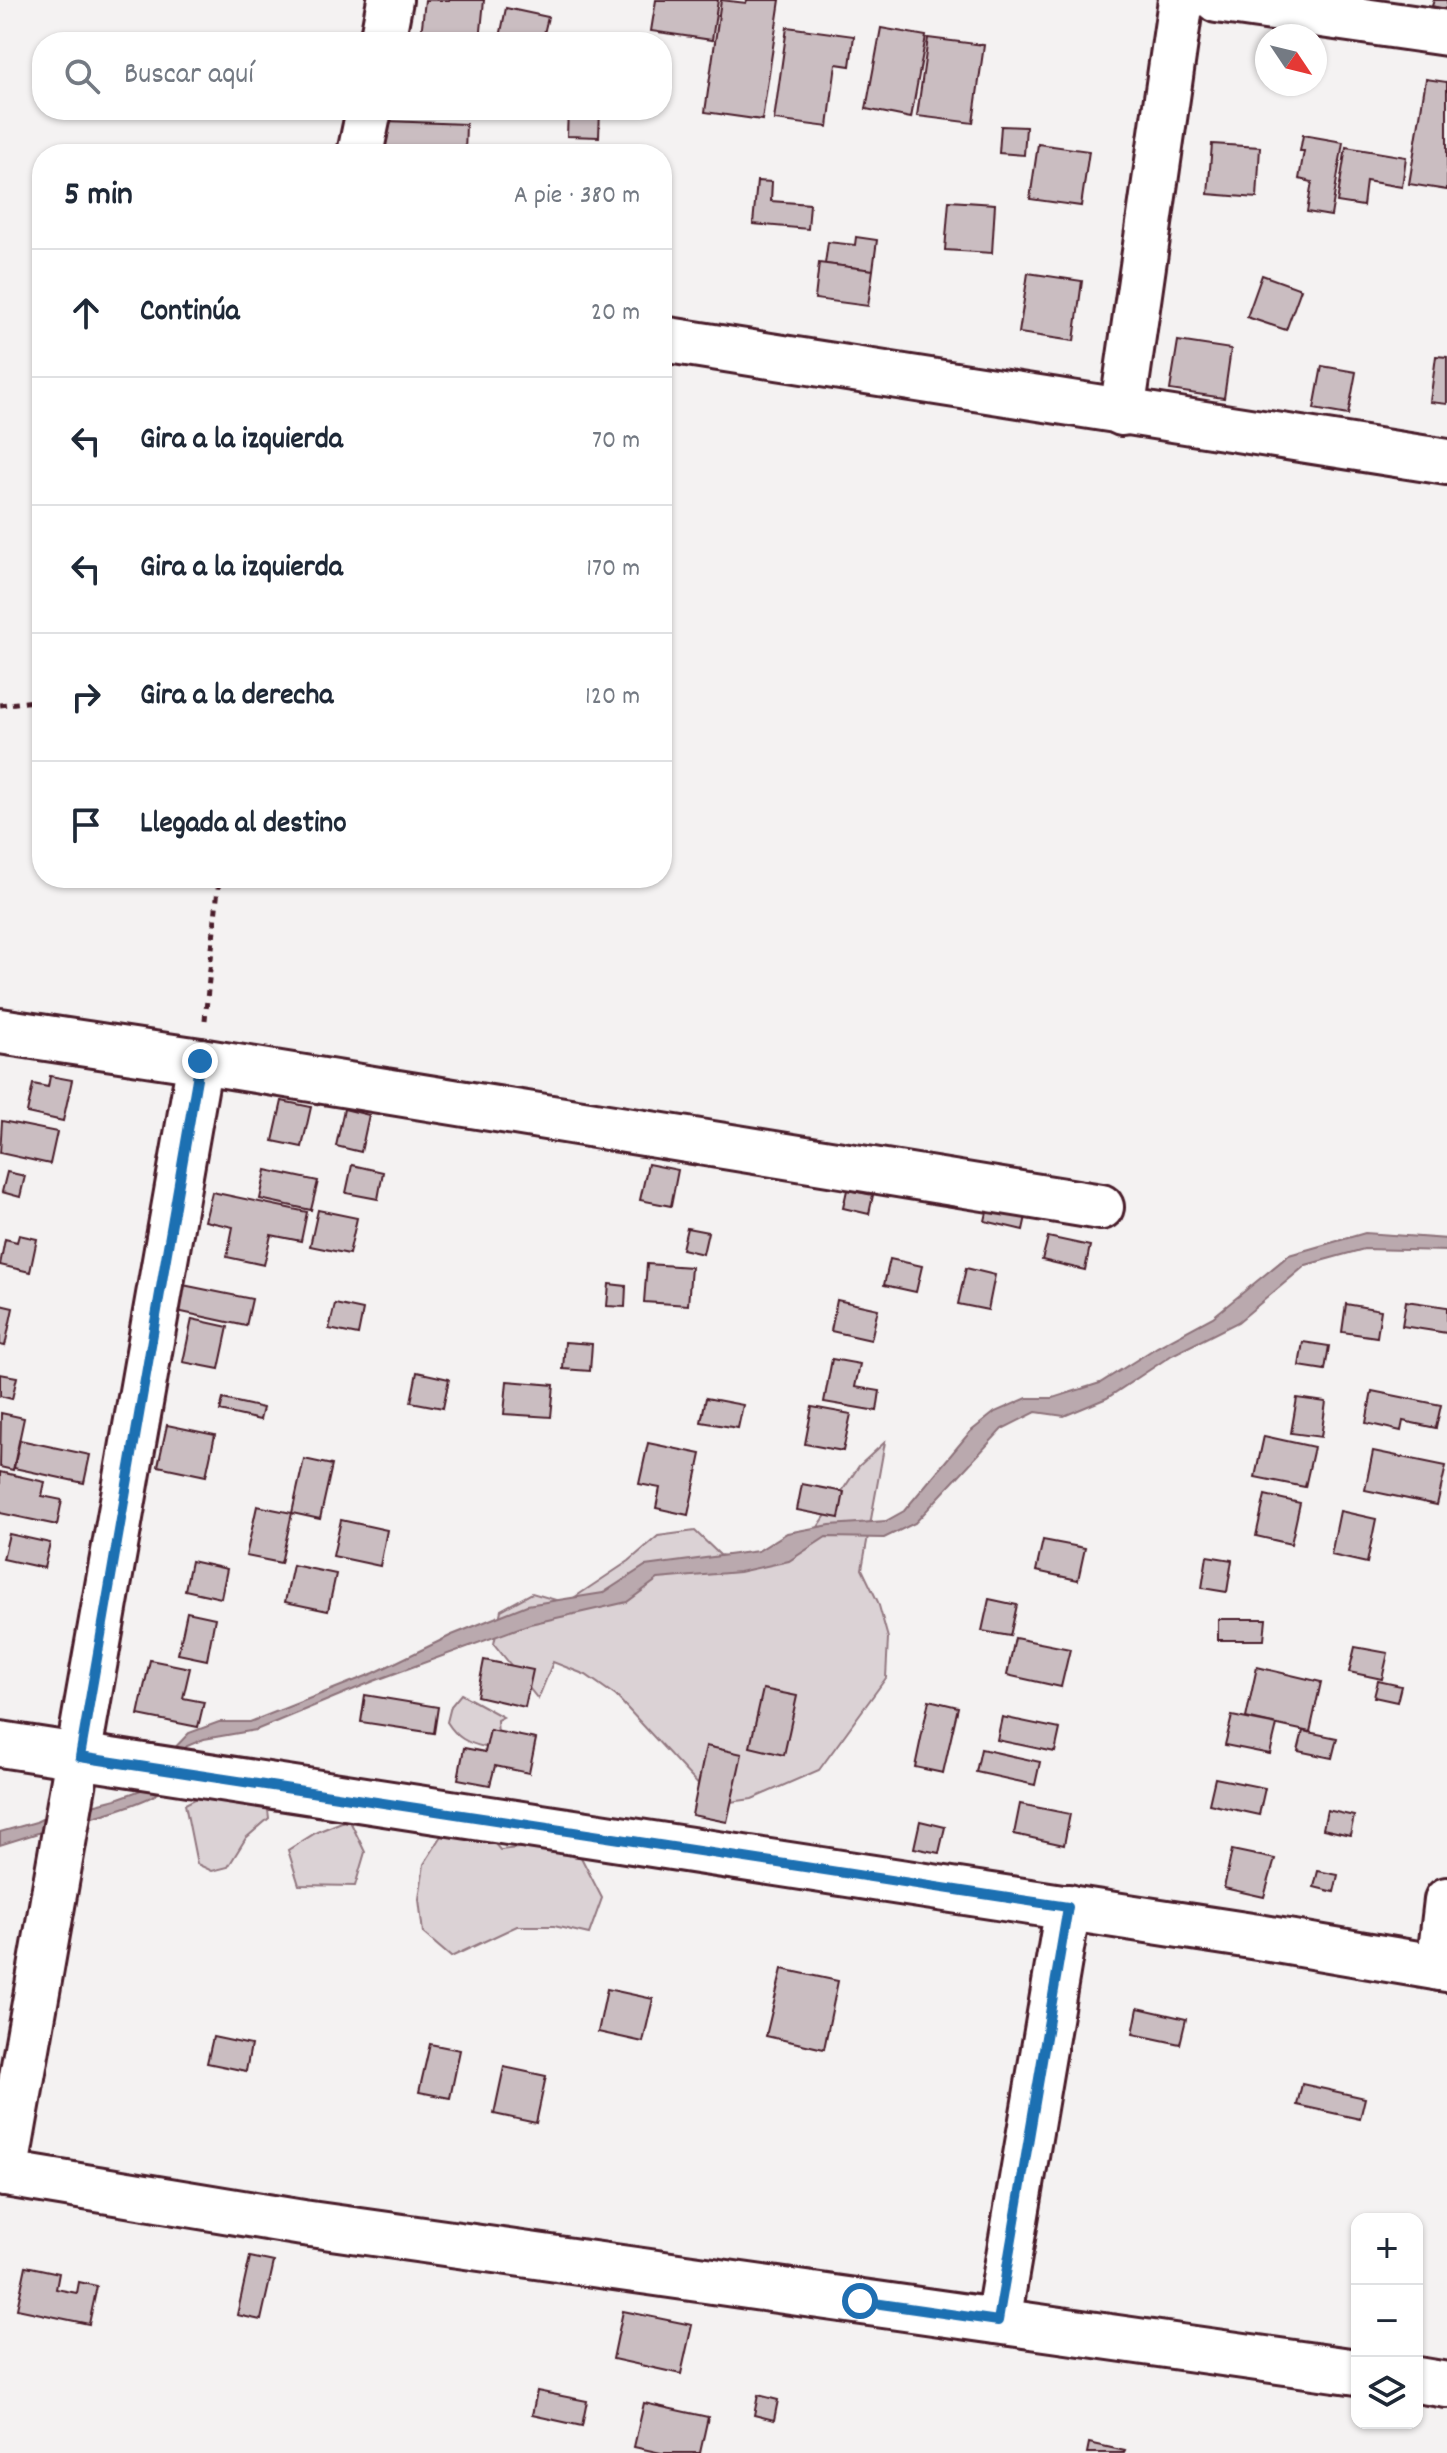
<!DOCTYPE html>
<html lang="es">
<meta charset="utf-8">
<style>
body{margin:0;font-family:Dekko,sans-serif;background:#f2f2f3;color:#1f2937}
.controls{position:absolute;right:24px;bottom:24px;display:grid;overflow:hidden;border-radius:16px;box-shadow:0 2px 6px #0004}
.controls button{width:72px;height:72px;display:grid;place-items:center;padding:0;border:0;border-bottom:2px solid #e0e1e3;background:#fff;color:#1f2937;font:40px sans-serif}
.compass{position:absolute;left:1255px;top:24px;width:72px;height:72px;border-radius:50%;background:#fff;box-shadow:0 2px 6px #0004;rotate:125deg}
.stop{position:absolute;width:24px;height:24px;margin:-18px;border:6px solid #1f6fb2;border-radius:50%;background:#fff}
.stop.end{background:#1f6fb2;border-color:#fff;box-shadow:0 2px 8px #0008}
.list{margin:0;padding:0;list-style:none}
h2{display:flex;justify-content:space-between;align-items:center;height:104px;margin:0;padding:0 32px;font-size:34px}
h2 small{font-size:26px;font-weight:400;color:#747a83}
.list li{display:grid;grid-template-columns:52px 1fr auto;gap:24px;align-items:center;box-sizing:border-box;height:128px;padding:0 32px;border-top:2px solid #e0e1e3}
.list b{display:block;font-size:30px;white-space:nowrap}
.list em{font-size:26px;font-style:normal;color:#747a83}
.icon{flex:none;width:44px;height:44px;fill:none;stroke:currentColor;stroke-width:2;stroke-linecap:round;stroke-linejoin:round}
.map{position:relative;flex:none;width:1447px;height:2453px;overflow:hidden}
.search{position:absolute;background:#fff;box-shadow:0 2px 6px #0004;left:32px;top:32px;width:640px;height:88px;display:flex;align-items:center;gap:20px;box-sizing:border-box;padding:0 28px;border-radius:32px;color:#747a83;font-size:30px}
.panel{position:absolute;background:#fff;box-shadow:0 2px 6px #0004;left:32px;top:144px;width:640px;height:744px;border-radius:32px}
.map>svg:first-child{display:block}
.green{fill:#dbd2d5;stroke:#927880;stroke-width:2}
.water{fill:#baa9ae;stroke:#8d727a;stroke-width:2}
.building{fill:#cabdc1;stroke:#4a1f2b;stroke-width:2}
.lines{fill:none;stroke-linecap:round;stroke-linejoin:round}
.minor-casing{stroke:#4a1f2b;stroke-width:50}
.path{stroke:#4a1f2b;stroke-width:5;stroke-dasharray:6 6;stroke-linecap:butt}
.minor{stroke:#fff;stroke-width:44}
.route{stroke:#1f6fb2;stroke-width:10}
</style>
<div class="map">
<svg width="1447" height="2453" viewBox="0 0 1447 2453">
<rect width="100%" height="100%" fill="#f4f2f2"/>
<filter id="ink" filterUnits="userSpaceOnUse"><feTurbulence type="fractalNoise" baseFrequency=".0125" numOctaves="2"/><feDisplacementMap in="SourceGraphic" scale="16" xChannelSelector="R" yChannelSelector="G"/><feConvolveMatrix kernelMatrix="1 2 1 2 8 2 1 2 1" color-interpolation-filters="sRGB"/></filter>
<g filter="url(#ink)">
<g class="green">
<path d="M885 1442 862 1569 878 1602 888 1638 886 1678 819 1770 752 1799 716 1804 616 1696 586 1675 553 1662 538 1699 494 1644 501 1610 532 1593 566 1603 629 1561 658 1536 695 1531 720 1555 755 1563 788 1548 818 1527 859 1466Z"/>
<path d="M461 1694 503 1717 497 1720 498 1736 485 1747C467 1743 457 1738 447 1722L451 1706Z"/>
<path d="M201 1796 234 1802 251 1797 267 1802 269 1818 246 1838 228 1867 212 1871 197 1864 185 1804Z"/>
<path d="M349 1819 365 1852 355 1886 299 1885 288 1850 317 1832Z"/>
<path d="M476 1821 500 1850 536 1846 569 1834 602 1898 589 1934 554 1926H517L451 1957 423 1933 419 1899 424 1864 443 1834Z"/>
</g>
<g class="water">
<path d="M1365 1233 1447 1239V1251L1364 1249 1306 1265 1238 1322 1172 1355 1107 1398 1064 1416 1036 1412 1002 1429 915 1523 884 1538 826 1537 789 1561 739 1572 658 1579 627 1602 530 1624 374 1681 256 1730 204 1739 187 1746 175 1760 165 1758 189 1733 219 1722H250L374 1673 452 1635 527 1605 603 1593 645 1566 758 1551 787 1533 830 1525 886 1521 904 1511 970 1432 995 1412 1027 1398H1053L1100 1383 1157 1347 1213 1317 1289 1255Z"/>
<path d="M152 1786 165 1788C153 1800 106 1814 88 1818L76 1809 116 1799Z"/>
<path d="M56 1812 52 1823 38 1833 0 1845V1832L36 1822Z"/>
</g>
<g class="building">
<path d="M425 0H484L480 41 421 35Z"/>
<path d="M656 0H718L712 40 651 31Z"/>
<path d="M721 0 746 3 747 0H780L762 120 705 112Z"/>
<path d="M1434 0H1447V10L1432 6Z"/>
<path d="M506 8 548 17 542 42H499Z"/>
<path d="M787 27 854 36 850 66 836 64 828 127 774 120Z"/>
<path d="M881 28 926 36 911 118 866 109Z"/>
<path d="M928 38 984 45 973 123 917 116Z"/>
<path d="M1426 79 1447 82V190L1409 184Z"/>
<path d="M568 110H600L599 137 567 136Z"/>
<path d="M386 121 466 124 465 154H384Z"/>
<path d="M1001 126 1026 127 1024 155 999 153Z"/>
<path d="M1303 135 1343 142 1331 216 1307 212 1312 182 1299 179 1304 151H1300Z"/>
<path d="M1038 144 1089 151 1081 206 1030 199Z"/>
<path d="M1212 144 1260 147 1257 198 1208 194Z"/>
<path d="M503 147 553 152V154H503Z"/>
<path d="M1346 147 1406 157 1402 187 1366 181 1363 206 1337 202Z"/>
<path d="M757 181 772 182 771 201 810 204 808 229 753 224Z"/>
<path d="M949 201 995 204 992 253 945 250Z"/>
<path d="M662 210 671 212 662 269Z"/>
<path d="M856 237 877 240 873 270 825 264 828 242 855 245Z"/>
<path d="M819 263 873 270 868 306 815 299Z"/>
<path d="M1028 273 1082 281 1074 341 1019 333Z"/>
<path d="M1262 275 1301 289 1286 330 1247 317Z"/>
<path d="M1178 341 1231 349 1224 398 1170 390Z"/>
<path d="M1436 356 1447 357V404L1430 402Z"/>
<path d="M1322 366 1356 372 1348 415 1314 409Z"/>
<path d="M50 1076 72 1080 63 1121 27 1113 33 1084 48 1087Z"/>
<path d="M282 1101 311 1107 302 1147 273 1141Z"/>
<path d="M344 1109 369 1115 361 1152 336 1146Z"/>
<path d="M2 1121 57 1132 50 1164 0 1153Z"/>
<path d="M648 1164 678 1170 671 1206 640 1200Z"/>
<path d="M352 1165 383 1172 378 1199 346 1193Z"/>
<path d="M266 1170 318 1181 311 1210 260 1199Z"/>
<path d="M7 1172 25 1176 20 1197 2 1192Z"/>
<path d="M847 1190 873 1195 869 1214 843 1208Z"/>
<path d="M212 1192 307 1212 301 1241 271 1235 264 1265 227 1257 233 1227 205 1221Z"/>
<path d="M990 1199 1028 1207 1023 1230 985 1221Z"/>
<path d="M318 1210 357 1218 349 1254 310 1246Z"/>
<path d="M687 1228 708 1232 703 1254 682 1249Z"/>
<path d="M19 1235 37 1239 30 1272 0 1265 5 1239 17 1242Z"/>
<path d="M1048 1237 1090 1246 1085 1270 1042 1260Z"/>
<path d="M890 1259 922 1266 916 1292 884 1285Z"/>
<path d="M647 1264 691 1267 688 1305 644 1302Z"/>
<path d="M966 1268 995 1275 988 1310 958 1304Z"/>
<path d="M609 1284 626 1286 625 1307 607 1306Z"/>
<path d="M183 1285 252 1299 246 1326 177 1311Z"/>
<path d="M837 1300 878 1309 871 1340 831 1331Z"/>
<path d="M1406 1301 1447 1307V1333L1402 1326Z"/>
<path d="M335 1304 363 1310 358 1335 329 1329Z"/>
<path d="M1346 1304 1381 1310 1377 1337 1342 1332Z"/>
<path d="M0 1305 13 1308 5 1346 0 1345Z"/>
<path d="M192 1319 228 1327 219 1369 183 1362Z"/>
<path d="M565 1342 592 1344 590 1371 563 1369Z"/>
<path d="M1303 1342 1329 1346 1325 1370 1299 1366Z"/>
<path d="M832 1359 860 1364 855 1387 880 1391 877 1411 824 1402Z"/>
<path d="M417 1372 449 1379 443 1408 411 1402Z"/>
<path d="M0 1374 17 1377 12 1399 0 1396Z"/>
<path d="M507 1381 554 1385 551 1417 504 1414Z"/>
<path d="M1372 1391 1441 1405 1436 1428 1403 1421 1401 1431 1366 1423Z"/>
<path d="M706 1398 743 1405 738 1428 701 1422Z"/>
<path d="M1297 1398 1326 1402 1321 1437 1291 1433Z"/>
<path d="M223 1399 263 1408 260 1420 220 1411Z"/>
<path d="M812 1407 851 1414 843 1451 805 1444Z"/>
<path d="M1 1413 24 1418 13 1470 0 1467Z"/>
<path d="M167 1425 215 1435 206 1476 158 1466Z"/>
<path d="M1264 1436 1314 1447 1305 1487 1255 1477Z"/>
<path d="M20 1440 90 1455 84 1483 14 1468Z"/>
<path d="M648 1443 701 1454 688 1515 656 1508 660 1488 639 1484Z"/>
<path d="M1373 1451 1446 1466 1437 1505 1365 1490Z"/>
<path d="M304 1459 332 1465 320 1519 292 1513Z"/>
<path d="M0 1472 45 1482 42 1496 62 1500 57 1525 0 1513Z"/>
<path d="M802 1484 844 1492 839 1518 797 1510Z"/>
<path d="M1265 1495 1300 1503 1291 1544 1256 1536Z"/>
<path d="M257 1506 292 1513 281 1563 246 1556Z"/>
<path d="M1340 1511 1376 1519 1367 1563 1331 1555Z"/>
<path d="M341 1520 387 1530 380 1566 333 1556Z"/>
<path d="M9 1534 50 1543 44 1568 3 1559Z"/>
<path d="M1043 1540 1085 1548 1078 1580 1036 1571Z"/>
<path d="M1207 1556 1232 1560 1227 1592 1202 1588Z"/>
<path d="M191 1561 227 1569 221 1598 185 1590Z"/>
<path d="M293 1565 336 1574 328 1611 285 1602Z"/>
<path d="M989 1599 1017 1605 1010 1636 982 1631Z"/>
<path d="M187 1612 215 1618 207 1660 178 1654Z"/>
<path d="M1218 1619H1266L1264 1640H1218Z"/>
<path d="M1015 1638 1070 1649 1061 1687 1007 1675Z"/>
<path d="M1355 1647 1388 1653 1382 1679 1349 1672Z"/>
<path d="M150 1660 190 1668 183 1698 204 1702 198 1727 138 1715Z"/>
<path d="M484 1660 533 1670 525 1707 477 1696Z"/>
<path d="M1257 1667 1321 1682 1310 1732 1246 1718Z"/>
<path d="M1378 1681 1401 1686 1397 1702 1374 1697Z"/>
<path d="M763 1689 797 1696 784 1755 750 1747Z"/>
<path d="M365 1695 438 1707 434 1733 361 1722Z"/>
<path d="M929 1700 958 1707 943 1773 915 1767Z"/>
<path d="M1232 1716 1277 1725 1270 1754 1225 1745Z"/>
<path d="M1002 1717 1060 1729 1055 1752 997 1740Z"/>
<path d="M490 1730 536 1739 529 1773 495 1766 490 1785 458 1779 464 1748 485 1752Z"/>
<path d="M1303 1731 1337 1738 1332 1758 1298 1751Z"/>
<path d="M706 1746 742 1754 727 1822 692 1815Z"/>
<path d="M981 1749 1040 1762 1035 1785 976 1772Z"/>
<path d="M1215 1778 1265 1788 1259 1815 1209 1804Z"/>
<path d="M1020 1804 1070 1814 1064 1845 1014 1834Z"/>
<path d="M1327 1810 1354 1816 1350 1835 1323 1829Z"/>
<path d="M920 1821 945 1827 939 1853 914 1848Z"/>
<path d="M1232 1850 1275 1859 1264 1897 1224 1888Z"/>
<path d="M1318 1871 1338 1875 1334 1892 1314 1887Z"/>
<path d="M782 1969 838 1981 824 2049 766 2036Z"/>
<path d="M607 1989 653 1999 643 2042 598 2032Z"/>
<path d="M1138 2008 1186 2019 1180 2044 1133 2034Z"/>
<path d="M213 2037 251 2045 246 2071 207 2063Z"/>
<path d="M430 2044 460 2050 450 2098 419 2092Z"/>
<path d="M504 2067 546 2076 536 2123 494 2114Z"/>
<path d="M1302 2084 1365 2098 1360 2119 1297 2105Z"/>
<path d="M250 2257 274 2262 261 2320 237 2315Z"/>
<path d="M26 2266 59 2273 56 2289 77 2293 79 2282 97 2286 89 2324 17 2309Z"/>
<path d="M623 2311 692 2325 681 2374 613 2359Z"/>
<path d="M537 2391 587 2401 582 2426 532 2415Z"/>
<path d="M758 2395 778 2400 774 2420 754 2415Z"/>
<path d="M644 2403 708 2417 700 2453H661L634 2447Z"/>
<path d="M1089 2443 1125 2451 1124 2453H1087Z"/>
</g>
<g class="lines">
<g class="minor-casing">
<g id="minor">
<path d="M1217 0 1447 33"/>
<path d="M382 42 390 0"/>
<path d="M360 154 369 110"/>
<path d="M662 339 1447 462"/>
<path d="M1122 413 1181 0"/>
<path d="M0 1031 200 1061 1101 1207"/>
<path d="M0 1744 1258 1937 1447 1969"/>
<path d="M1439 1968 1447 1900"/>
<path d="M0 2173 303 2223 1357 2372"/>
<path d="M5 2174 200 1061"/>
<path d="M998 2321 1068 1907"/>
<path d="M1417 2380 1447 2385"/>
</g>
</g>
<g class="path">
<path d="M0 705 42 700"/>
<path d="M205 1020 219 878"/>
</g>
<use href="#minor" class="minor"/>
</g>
</g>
<g class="lines" filter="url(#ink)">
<path class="route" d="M200 1061 80 1757 1068 1907 998 2321 860 2301"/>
</g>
</svg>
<div class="controls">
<button>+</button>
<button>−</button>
<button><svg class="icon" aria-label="layers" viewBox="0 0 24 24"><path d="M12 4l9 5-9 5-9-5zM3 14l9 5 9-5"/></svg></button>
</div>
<svg class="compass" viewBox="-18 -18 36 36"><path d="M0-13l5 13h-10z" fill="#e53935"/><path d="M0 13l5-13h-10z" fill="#747a83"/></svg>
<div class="stop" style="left:860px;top:2301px"></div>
<div class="stop end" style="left:200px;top:1061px"></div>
<div class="search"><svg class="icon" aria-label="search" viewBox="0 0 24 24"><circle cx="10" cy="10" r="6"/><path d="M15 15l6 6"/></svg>Buscar aquí</div>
<section class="panel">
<h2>5 min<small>A pie · 380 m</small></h2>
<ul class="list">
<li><svg class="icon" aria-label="ahead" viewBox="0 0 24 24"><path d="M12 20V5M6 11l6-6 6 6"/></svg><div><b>Continúa</b></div><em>20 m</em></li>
<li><svg class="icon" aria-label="left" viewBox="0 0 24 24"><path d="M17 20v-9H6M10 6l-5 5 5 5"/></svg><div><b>Gira a la izquierda</b></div><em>70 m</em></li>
<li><svg class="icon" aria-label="left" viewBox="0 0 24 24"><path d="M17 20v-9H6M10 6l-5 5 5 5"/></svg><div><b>Gira a la izquierda</b></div><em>170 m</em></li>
<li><svg class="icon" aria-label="right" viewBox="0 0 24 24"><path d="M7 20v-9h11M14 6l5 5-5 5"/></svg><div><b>Gira a la derecha</b></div><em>120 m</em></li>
<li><svg class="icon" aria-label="arrive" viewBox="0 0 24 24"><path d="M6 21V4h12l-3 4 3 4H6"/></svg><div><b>Llegada al destino</b></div></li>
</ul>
</section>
</div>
